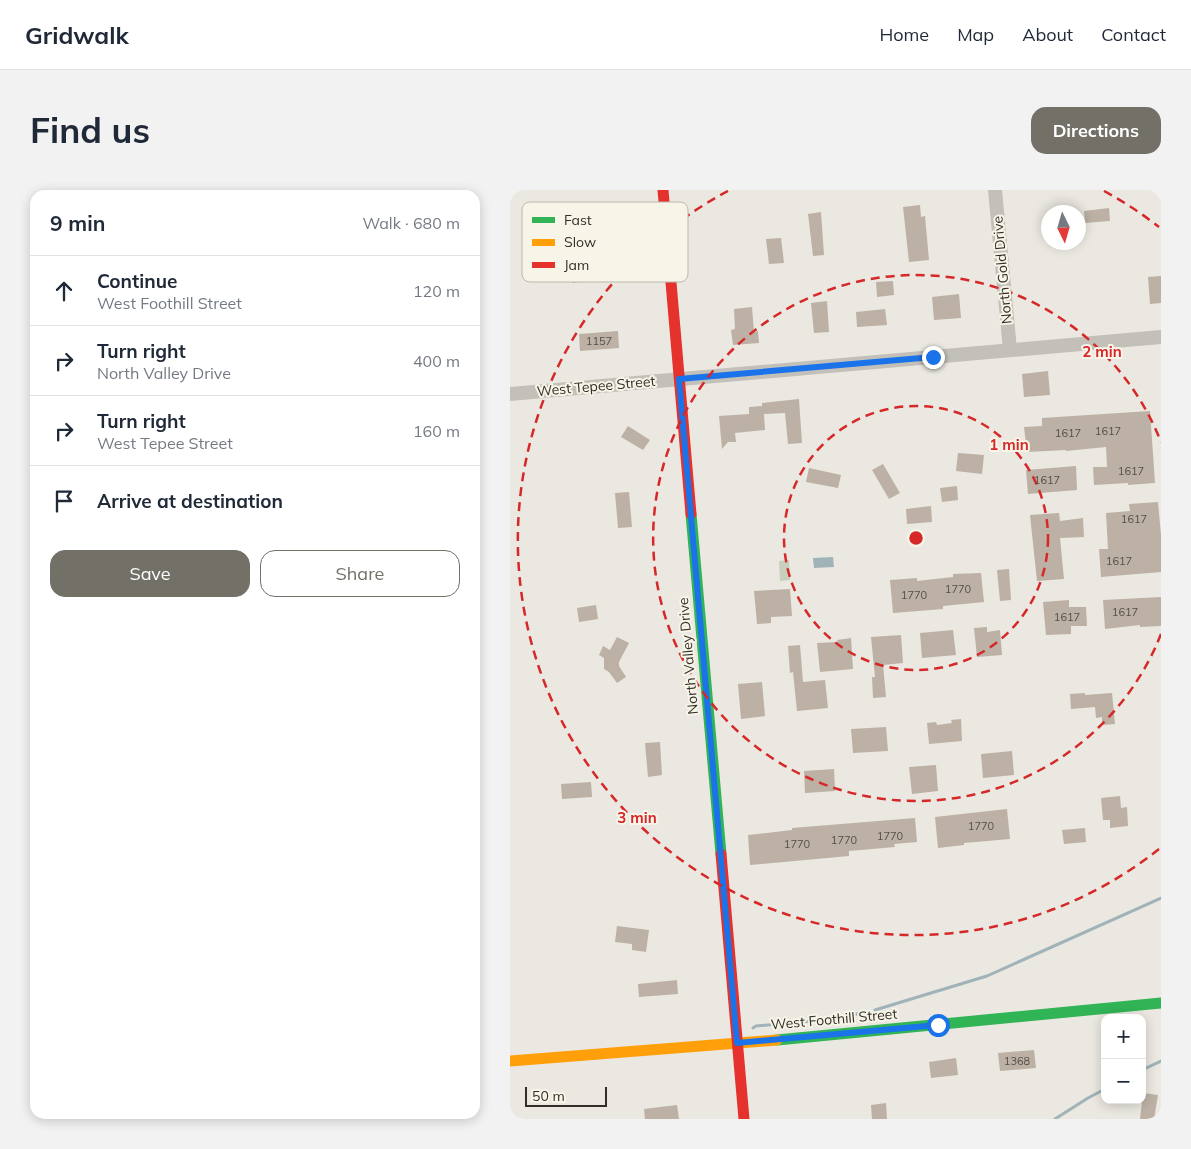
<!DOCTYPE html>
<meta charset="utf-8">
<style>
body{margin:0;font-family:Mulish,sans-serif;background:#f2f2f3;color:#1f2937}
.controls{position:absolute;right:15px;bottom:15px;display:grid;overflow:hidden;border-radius:10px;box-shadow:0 2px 12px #0003}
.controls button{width:45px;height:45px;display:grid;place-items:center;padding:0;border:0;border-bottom:1px solid #e0e1e3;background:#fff;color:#1f2937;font:25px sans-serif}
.compass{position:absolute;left:531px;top:15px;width:45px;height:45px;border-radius:50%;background:#fff;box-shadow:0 2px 12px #0003;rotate:175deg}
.scale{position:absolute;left:15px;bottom:12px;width:82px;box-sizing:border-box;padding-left:5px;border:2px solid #332f28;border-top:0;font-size:14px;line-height:18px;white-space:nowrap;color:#332f28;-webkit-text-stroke:4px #f7f4e8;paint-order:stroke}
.stop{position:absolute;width:15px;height:15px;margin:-11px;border:4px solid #1a73e8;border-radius:50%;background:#fff}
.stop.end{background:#1a73e8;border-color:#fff;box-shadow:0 1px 5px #0008}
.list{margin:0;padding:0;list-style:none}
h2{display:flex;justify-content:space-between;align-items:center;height:65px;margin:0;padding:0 20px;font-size:21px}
h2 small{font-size:16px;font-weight:400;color:#747a83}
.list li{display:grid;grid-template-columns:32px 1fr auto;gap:15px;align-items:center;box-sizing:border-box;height:70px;padding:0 20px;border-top:1px solid #e0e1e3}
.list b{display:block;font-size:19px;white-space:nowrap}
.list p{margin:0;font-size:16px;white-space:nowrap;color:#747a83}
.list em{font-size:16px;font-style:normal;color:#747a83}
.actions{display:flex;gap:10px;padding:15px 20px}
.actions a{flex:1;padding:11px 0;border:1px solid #737068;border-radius:15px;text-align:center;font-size:18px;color:#737068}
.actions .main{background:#737068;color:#fff}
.icon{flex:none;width:28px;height:28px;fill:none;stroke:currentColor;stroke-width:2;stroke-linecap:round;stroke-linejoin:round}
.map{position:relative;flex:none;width:651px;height:929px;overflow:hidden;border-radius:15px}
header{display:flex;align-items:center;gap:30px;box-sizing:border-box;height:70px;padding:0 25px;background:#fff;border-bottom:1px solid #e0e1e3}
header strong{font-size:24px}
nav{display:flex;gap:28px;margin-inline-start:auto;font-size:18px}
.intro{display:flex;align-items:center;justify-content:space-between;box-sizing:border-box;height:120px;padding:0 30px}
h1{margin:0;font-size:35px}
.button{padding:12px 22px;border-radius:15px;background:#737068;color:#fff;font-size:18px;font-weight:700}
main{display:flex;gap:30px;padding:0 30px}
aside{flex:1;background:#fff;border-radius:15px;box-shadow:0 2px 12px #0003}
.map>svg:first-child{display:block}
.green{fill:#c7d0bc}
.water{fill:#9fb3b9}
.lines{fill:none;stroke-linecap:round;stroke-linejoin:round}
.stream{stroke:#9fb3b9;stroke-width:3}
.building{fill:#bcb1a4}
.street{stroke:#c3c0ba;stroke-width:14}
.fast{stroke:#30b455;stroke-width:11}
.slow{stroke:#ff9f0a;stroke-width:11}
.jam{stroke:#e5322d;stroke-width:11}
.route{stroke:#1a73e8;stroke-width:6}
.ring{fill:none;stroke:#d62828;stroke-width:2.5;stroke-dasharray:9 6}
.labels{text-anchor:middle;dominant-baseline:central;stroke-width:4;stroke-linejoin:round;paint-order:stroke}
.number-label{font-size:11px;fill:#555047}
.street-label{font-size:14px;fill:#332f28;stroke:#f7f4e8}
.key{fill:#f7f4e8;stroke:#bcb9ae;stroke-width:1}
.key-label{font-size:14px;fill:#332f28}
.centre{fill:#d62828;stroke:#f7f4e8;stroke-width:2.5}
.ring-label{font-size:15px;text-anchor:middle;font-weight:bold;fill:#d62828;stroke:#f7f4e8;stroke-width:4;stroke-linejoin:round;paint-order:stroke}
</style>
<header>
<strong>Gridwalk</strong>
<nav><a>Home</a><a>Map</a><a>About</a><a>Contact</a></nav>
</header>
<div class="intro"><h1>Find us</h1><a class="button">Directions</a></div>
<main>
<aside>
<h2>9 min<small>Walk · 680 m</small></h2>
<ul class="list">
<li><svg class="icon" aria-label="ahead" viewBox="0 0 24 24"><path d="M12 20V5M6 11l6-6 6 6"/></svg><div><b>Continue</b><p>West Foothill Street</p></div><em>120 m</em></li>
<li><svg class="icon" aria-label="right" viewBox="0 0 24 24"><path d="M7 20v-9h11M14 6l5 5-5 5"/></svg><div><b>Turn right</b><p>North Valley Drive</p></div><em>400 m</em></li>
<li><svg class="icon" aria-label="right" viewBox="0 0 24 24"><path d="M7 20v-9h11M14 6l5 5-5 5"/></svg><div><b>Turn right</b><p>West Tepee Street</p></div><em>160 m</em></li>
<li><svg class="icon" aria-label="arrive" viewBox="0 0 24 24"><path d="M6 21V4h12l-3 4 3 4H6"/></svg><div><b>Arrive at destination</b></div></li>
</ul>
<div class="actions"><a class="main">Save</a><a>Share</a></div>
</aside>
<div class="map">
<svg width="651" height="929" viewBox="0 0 651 929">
<rect width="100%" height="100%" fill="#eae8e0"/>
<path class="green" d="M279 370 280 390 270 391 269 371Z"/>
<path class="water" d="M323 367 324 377 304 378 303 368Z"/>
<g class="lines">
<g class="stream">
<path d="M365 820 477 786 651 708"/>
<path d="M243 838 246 836 337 828 349 823"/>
<path d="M632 880 651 871"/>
<path d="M545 929 578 908 595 899"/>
</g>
</g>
<g class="building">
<path d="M410 15 411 27 415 26 419 70 399 72 393 17Z"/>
<path d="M599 18 600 31 575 33 574 21Z"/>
<path d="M311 22 314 65 303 66 298 24Z"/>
<path d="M271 48 274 73 259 74 256 49Z"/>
<path d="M73 54 76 91 62 93 61 77H54L53 67H60L59 56Z"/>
<path d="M651 86V113L640 114 638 87Z"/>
<path d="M383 91 384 105 367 107 366 92Z"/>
<path d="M449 104 451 128 424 130 422 107Z"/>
<path d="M317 111 319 142 304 143 301 113Z"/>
<path d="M242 117 244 142 248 141 249 153 223 155 221 140 225 139 224 119Z"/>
<path d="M375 119 377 135 347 137 346 122Z"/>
<path d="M108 141 109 158 70 161 69 144Z"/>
<path d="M538 181 540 205 514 207 512 184Z"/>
<path d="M289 209 292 253 278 254 275 223 254 224 255 240 225 243 226 252H218L212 259 209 226 239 224V217L252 216V213Z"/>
<path d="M640 221 645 293 618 295V293L584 295 583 277H597L596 257 556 261V260L517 262 514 237 532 236V228Z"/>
<path d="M118 236 140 250 133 260 111 247Z"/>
<path d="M448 263 474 265 472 284 446 281Z"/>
<path d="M373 274 390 303 379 309 362 280Z"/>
<path d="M566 276 567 300 518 304 516 280Z"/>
<path d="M299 278 331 285 328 298 296 292Z"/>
<path d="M447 296 448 310 432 312 430 298Z"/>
<path d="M119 302 122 337 108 338 105 303Z"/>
<path d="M648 312 651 345V382L591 387 589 359H598L596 323 620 321 619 314Z"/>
<path d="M421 316 422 332 397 334 396 319Z"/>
<path d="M549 323 550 331 573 328 574 347 550 348 554 389 527 391 520 325Z"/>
<path d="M499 379 501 410 490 411 487 380Z"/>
<path d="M471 383 474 412 433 416V419L383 423 380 390 407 388V391L443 387V384Z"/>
<path d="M280 399 282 426 261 427V433L247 434 244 401Z"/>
<path d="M651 407V436L630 437V435L595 439 593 410Z"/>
<path d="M559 410V417H576L577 436H561V444L536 445 533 412Z"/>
<path d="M86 415 88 429 69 432 67 418Z"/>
<path d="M477 437V442L490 440 492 465 467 467 464 438Z"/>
<path d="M443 440 446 465 412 468 410 443Z"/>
<path d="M391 445 393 473 373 475 376 507 363 508 362 487H365L361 447Z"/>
<path d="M107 447 119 453 109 472V476L116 487 107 493 99 482 94 479V468L89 465 93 456 100 460Z"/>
<path d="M341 448 343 479 310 482 307 453 328 452 327 450Z"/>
<path d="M290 455 293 492 315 490 318 518 287 521 283 482 280 483 278 456Z"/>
<path d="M252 492 255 526 231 529 228 494Z"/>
<path d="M575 503V505L602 503 605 534 592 535V527L586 528 585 517 561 519 560 504Z"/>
<path d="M451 529 452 551 419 554 417 533 426 532 427 535 442 533 441 530Z"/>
<path d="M376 537 378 561 343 563 341 539Z"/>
<path d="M150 552 152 585 138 587 135 553Z"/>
<path d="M502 561 504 585 473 588 471 564Z"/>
<path d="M426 575 428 601 402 604 399 577Z"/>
<path d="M324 579 325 601 295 603 294 581Z"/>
<path d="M81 592 82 607 52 609 51 594Z"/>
<path d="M610 606 611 618 617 617 618 636 600 638V630H593L591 608Z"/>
<path d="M497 619 500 649 454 653V655L428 658 425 627Z"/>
<path d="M405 628 407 652 384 654 385 657 339 661V666L240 675 238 645 282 640V638Z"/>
<path d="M575 638 576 652 554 654 552 640Z"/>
<path d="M107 736 139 740 136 762 122 760V754L105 752Z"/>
<path d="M167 790 168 804 129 807 128 794Z"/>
<path d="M524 860 526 878 490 881 488 863Z"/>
<path d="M446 868 448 885 421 888 419 872Z"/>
<path d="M633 903 648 905 644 929H630Z"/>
<path d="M376 913 377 929H362L361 915Z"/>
<path d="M167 915 169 929H135L134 919Z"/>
</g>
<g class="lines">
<g class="street">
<path d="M485 0 500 160"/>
<path d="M0 204 651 147"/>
</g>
<g class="fast">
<path d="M181 324 211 664"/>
<path d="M267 850 651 813"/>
</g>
<path class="slow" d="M0 871 267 850"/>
<g class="jam">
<path d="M153 0 181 324"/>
<path d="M211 664 234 929"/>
</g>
</g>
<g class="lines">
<path class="route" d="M423 167 169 189 227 853 428 835"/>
</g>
<g class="ring">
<circle cx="406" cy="348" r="132"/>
<path d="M651 444A263 263 0 1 1 651 252"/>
<path d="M649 659A395 395 0 1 1 218 1M594 1A395 395 0 0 1 649 37"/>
</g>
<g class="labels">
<g class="number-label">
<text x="89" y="151">1157</text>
<text x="598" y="241">1617</text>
<text x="558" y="243">1617</text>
<text x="621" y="281">1617</text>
<text x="537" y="290">1617</text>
<text x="624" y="329">1617</text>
<text x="609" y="371">1617</text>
<text x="448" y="399">1770</text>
<text x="404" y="405">1770</text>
<text x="615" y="422">1617</text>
<text x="557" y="427">1617</text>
<text x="471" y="636">1770</text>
<text x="380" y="646">1770</text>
<text x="334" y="650">1770</text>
<text x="287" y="654">1770</text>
<text x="507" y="871">1368</text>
</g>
<g class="street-label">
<text transform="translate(492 80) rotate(-95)">North Gold Drive</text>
<text transform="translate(86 196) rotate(-5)">West Tepee Street</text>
<text transform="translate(178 466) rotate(-95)">North Valley Drive</text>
<text transform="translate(324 829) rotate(-5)">West Foothill Street</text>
</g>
</g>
<rect x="12" y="12" width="166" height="80" rx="8" class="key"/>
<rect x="22" y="27" width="23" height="6" fill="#30b455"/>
<rect x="22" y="49" width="23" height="7" fill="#ff9f0a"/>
<rect x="22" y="72" width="23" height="6" fill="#e5322d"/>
<g class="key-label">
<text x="54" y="35">Fast</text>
<text x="54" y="57">Slow</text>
<text x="54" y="80">Jam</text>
</g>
<circle cx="406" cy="348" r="8" class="centre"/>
<g class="ring-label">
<text x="592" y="167">2 min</text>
<text x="499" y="260">1 min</text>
<text x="127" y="633">3 min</text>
</g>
</svg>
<div class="controls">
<button>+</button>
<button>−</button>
</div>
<svg class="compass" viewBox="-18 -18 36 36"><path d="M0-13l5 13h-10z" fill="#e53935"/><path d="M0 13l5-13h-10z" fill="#747a83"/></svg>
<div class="scale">50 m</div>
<div class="stop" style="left:428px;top:835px"></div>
<div class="stop end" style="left:423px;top:167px"></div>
</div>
</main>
